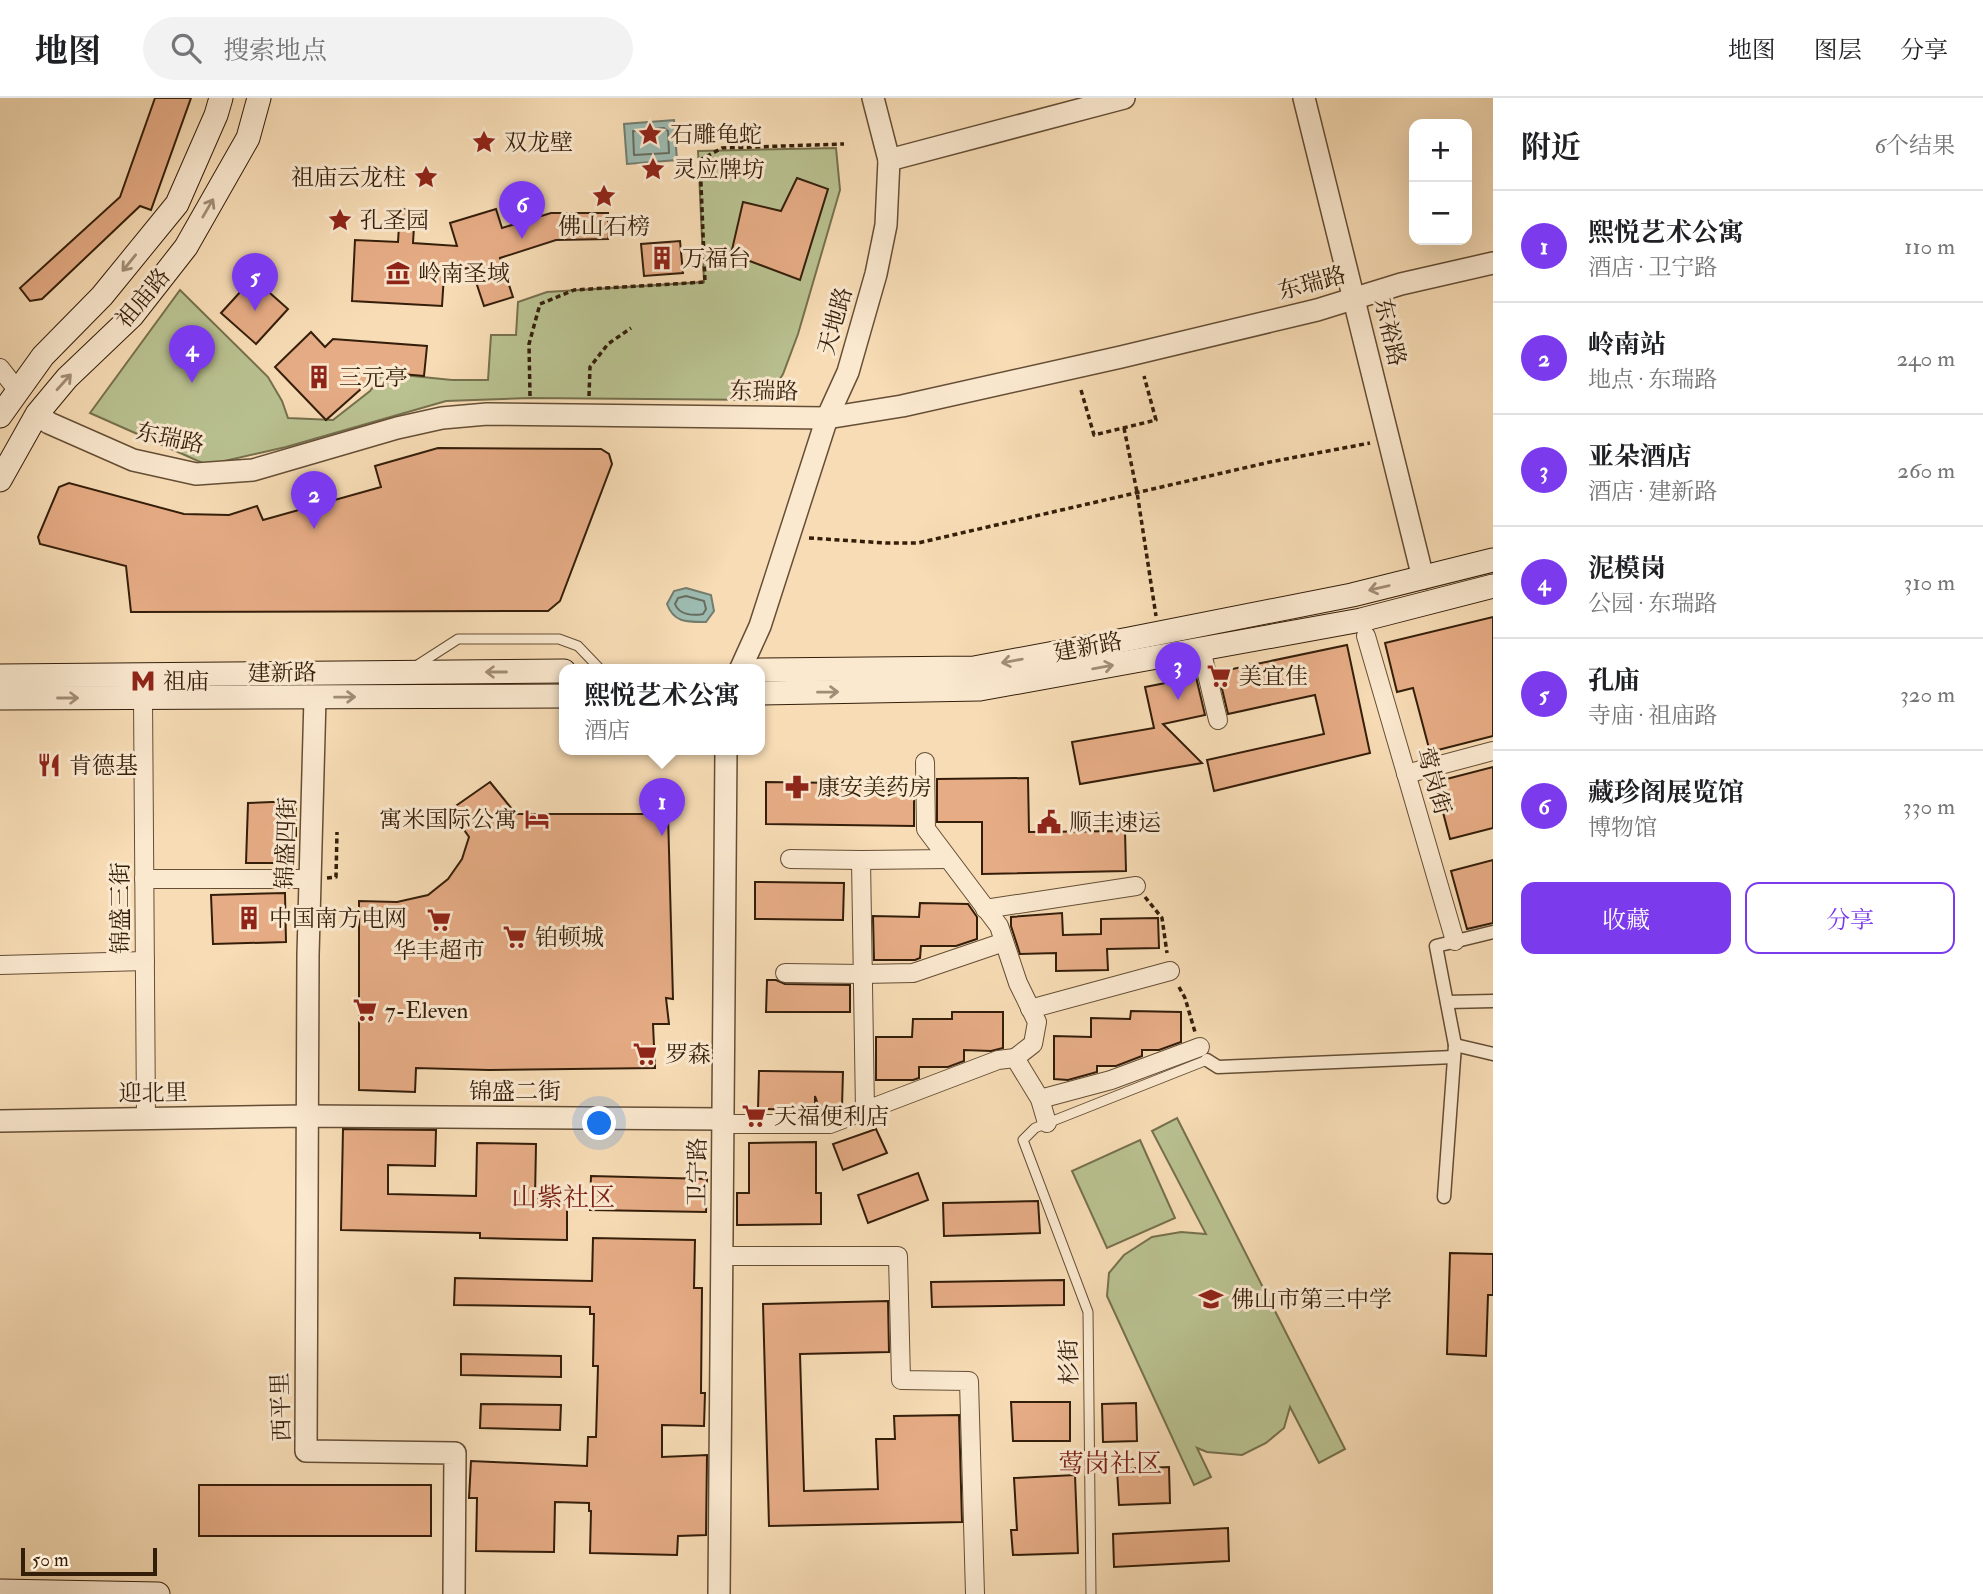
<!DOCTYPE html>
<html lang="zh">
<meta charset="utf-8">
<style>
body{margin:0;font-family:"IM FELL Double Pica","Noto Serif SC",serif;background:#f2f2f2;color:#202124}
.controls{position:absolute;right:21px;top:21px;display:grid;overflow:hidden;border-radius:14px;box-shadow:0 7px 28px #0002}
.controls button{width:63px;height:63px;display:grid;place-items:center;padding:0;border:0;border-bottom:2px solid #e0e0e0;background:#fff;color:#202124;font:35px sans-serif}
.scale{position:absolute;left:21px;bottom:18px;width:136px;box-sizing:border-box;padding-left:7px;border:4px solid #341e0a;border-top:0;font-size:19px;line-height:24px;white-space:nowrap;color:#341e0a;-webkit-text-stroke:5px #fae8cf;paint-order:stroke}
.you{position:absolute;left:600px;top:1026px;width:24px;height:24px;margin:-18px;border:5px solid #fff;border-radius:50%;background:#1a73e8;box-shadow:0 0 0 10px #1a73e833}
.badge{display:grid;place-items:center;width:46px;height:46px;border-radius:50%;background:#7c3aed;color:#fff;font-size:23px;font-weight:700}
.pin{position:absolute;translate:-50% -58px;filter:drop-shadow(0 2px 4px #0008)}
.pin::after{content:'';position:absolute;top:37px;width:24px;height:21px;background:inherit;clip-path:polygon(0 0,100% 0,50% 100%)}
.popup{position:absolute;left:559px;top:566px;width:206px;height:91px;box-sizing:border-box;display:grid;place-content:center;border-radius:14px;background:#fff;filter:drop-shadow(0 2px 5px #0005);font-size:23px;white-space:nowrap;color:#757577}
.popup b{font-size:26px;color:#202124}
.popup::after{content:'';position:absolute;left:50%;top:100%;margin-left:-14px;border:14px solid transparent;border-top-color:#fff}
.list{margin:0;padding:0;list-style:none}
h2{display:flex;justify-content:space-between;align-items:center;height:91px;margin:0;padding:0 28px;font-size:30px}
h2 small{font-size:23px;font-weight:400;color:#757577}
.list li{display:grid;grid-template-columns:46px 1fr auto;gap:21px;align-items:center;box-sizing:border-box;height:112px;padding:0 28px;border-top:2px solid #e0e0e0}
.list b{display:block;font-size:26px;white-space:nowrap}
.list p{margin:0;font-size:23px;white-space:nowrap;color:#757577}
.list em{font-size:23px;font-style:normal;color:#757577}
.actions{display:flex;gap:14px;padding:21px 28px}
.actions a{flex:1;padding:16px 0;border:2px solid #7c3aed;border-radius:14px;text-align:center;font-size:24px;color:#7c3aed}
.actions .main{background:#7c3aed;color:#fff}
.icon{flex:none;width:38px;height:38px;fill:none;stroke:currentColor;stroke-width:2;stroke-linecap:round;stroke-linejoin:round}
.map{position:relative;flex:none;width:1493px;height:1496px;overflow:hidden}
header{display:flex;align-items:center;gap:42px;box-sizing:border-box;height:98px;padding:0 35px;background:#fff;border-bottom:2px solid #e0e0e0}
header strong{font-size:33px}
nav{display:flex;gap:38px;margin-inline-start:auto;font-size:24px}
.search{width:490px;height:63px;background:#f2f2f2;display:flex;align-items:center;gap:18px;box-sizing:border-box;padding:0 24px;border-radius:38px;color:#757577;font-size:26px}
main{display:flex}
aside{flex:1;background:#fff}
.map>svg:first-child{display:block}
.green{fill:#b9c190;stroke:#76704d;stroke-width:2}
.water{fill:#9dbbb1;stroke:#737c6e;stroke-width:2}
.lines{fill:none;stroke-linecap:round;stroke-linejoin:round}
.shore{stroke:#686c5e;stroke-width:2}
.building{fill:#e6ac85;stroke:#341e0a;stroke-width:2}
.service-casing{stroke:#654e35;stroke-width:11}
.pedestrian-casing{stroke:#654e35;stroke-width:15}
.minor-casing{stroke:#654e35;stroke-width:20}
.tertiary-casing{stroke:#654e35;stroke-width:24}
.secondary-casing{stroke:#341e0a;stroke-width:25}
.path{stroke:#341e0a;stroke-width:3.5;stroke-dasharray:5 3.5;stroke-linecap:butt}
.service{stroke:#fae8cf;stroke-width:9}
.pedestrian{stroke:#fae8cf;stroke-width:12}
.minor{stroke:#fae8cf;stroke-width:18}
.tertiary{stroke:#fae8cf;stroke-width:21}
.secondary{stroke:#fae8cf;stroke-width:23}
.oneway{stroke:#a18d76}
.labels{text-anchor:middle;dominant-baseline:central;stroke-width:6;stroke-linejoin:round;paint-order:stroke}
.poi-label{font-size:23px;fill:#341e0a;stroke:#fae8cf;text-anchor:start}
.street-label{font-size:23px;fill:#341e0a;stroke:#fae8cf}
.quarter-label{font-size:26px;fill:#7a1f14;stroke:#fae8cf}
</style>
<header>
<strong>地图</strong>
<div class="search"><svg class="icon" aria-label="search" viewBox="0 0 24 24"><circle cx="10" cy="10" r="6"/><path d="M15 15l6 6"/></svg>搜索地点</div>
<nav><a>地图</a><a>图层</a><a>分享</a></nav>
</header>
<main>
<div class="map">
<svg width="1493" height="1496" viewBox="0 0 1493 1496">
<rect width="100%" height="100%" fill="#f7dcb5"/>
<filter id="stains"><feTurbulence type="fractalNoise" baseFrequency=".00286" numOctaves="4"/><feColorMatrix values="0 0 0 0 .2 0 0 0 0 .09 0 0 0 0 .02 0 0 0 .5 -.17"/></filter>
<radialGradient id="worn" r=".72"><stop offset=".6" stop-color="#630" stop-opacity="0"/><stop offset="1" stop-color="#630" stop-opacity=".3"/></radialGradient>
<g class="green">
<path d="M836 50 840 92 798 236 783 276 767 302 530 300 446 303 286 349 207 367 90 315 180 192 268 279 282 303 288 320 333 322 370 293 383 275 452 282H488L491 237H516L518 204 547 194 704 184 698 53Z"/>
<path d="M1177 1020 1345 1351 1319 1365 1290 1309 1284 1330 1266 1345 1242 1357 1207 1354 1197 1350 1211 1379 1194 1387 1107 1198 1109 1175 1124 1157 1152 1139 1181 1134 1206 1136 1152 1033Z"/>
<path d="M1140 1042 1175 1120 1107 1150 1072 1073Z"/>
</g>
<g class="water">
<path d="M674 22 677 62 627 66 624 26Z"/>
<path d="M686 490 711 497 714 513 706 524C687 524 674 525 667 506L674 493Z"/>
</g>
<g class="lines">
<g class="shore">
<path d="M664 30 668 33 669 55 634 57 633 33Z"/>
<path d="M686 498 704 503 706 511 703 516C693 518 679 517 675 506L678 500Z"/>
</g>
</g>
<g class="building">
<path d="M155 0H191L151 112 140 108 42 201 30 203 20 190 120 99Z"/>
<path d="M797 80 828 91 800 182 731 156 743 104 781 113Z"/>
<path d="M400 111 415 112 413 145 457 148 450 125 496 111 502 130 551 115H608V141L556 142 500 160 513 199 484 208 471 169 444 177 442 208 352 203 355 142 398 144Z"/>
<path d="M680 143 683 175 644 178 641 146Z"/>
<path d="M253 180 288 211 256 246 221 215Z"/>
<path d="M311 234 325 249 333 241 427 248 424 278 380 274 326 322 275 269Z"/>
<path d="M438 350 601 351 609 356 612 366 560 503 548 513 131 514 126 468 40 446 38 439 59 389 69 385 184 416 229 417 257 408 263 422 381 389 375 368Z"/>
<path d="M1493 519V638L1430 654 1413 590 1397 594 1385 545Z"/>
<path d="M1347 547 1370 655 1214 693 1207 662 1324 636 1315 597 1228 616 1218 574Z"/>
<path d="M1196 579 1205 617 1163 626 1202 665 1080 686 1072 644 1154 630 1145 589Z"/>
<path d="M1493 669V730L1450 741 1435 684Z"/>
<path d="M1028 680 1029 734 1125 733 1126 773 982 776V724H937V681Z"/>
<path d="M490 684 516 716H668L673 901 666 900 669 926H653L655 970 489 972 416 970 415 994 359 992V803L397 804 428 797 448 781 462 761 469 739 450 712Z"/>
<path d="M766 684 914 686V728L766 726Z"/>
<path d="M296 703V765H246L248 705Z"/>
<path d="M1493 762V825L1467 831 1451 773Z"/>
<path d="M755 784 844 785 843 822 755 821Z"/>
<path d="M285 795 286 844 213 846 211 797Z"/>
<path d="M920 805 968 806 977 819V841L956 848H921L920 860 915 862H874L873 818 919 819Z"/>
<path d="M1062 815 1063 837 1101 836V821L1158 820 1159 850 1107 851 1108 872 1056 873V855L1020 856 1011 828V819Z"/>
<path d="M767 882H776L785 886 850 887V914H766Z"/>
<path d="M1131 913 1181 914V944L1159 952H1142V958L1116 968H1097V974L1068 982 1054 981V938L1091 939V920L1130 921Z"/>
<path d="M952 914H1003V950L991 953 964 952V963L948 969H919V980L913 982H876V939H912L913 921H952Z"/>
<path d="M759 973 843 974 842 1009 835 1012H820L815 998V1012L758 1011Z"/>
<path d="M343 1031 436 1032 435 1068 388 1067V1096L476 1098 477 1045 536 1046 535 1101H567V1142L480 1140V1135L341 1132Z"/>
<path d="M876 1031 887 1055 843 1072 833 1046Z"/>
<path d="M816 1044V1095H821V1126L737 1127V1095H749V1045Z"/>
<path d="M918 1075 928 1102 868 1125 858 1097Z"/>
<path d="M591 1078 707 1081 706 1114 590 1112Z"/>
<path d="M1038 1103 1040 1135 944 1138 943 1105Z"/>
<path d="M593 1140 695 1142 694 1190H702L701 1295H705L704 1328 662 1327V1359L707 1357 706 1437 678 1438 677 1457 590 1455 591 1413H589V1405L555 1404 554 1454 476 1453 477 1400H469L471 1363 587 1368 588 1339H596L598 1268H593L594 1216H590V1209L454 1207 455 1180 592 1183Z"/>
<path d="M1450 1155 1493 1156V1197H1488L1486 1258 1447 1256Z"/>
<path d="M1064 1182V1207L932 1209 931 1184Z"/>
<path d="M888 1203 889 1254 800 1256 804 1393 878 1391 876 1341H895L894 1318 959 1317 962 1424 769 1428 763 1206Z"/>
<path d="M461 1256 561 1258V1279L461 1277Z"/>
<path d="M1011 1304H1070V1343H1013Z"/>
<path d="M1136 1305 1137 1343 1103 1344 1102 1306Z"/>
<path d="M481 1306 561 1307 560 1332 480 1330Z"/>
<path d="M1169 1369 1170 1405 1119 1407 1117 1371Z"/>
<path d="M1075 1377 1078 1455 1013 1457 1011 1432H1017L1014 1380Z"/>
<rect x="199" y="1387" width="232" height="51"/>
<path d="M1228 1430 1229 1463 1114 1469 1113 1436Z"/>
</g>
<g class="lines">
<g class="service-casing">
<g id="service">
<path d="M416 568 458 541H559L578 548 601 572"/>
<path d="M1091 1496 1088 1214 1023 1042 1035 1030 1207 962"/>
</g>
</g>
<g class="pedestrian-casing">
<g id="pedestrian">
<path d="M1447 904 1493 903"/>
<path d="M1455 947 1493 956"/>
<path d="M1207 962 1218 969 1454 959"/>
<path d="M1444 1099 1455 947 1436 848 1493 834"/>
</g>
</g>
<g class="minor-casing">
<g id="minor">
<path d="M0 270 18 293"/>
<path d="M1366 538 1455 843"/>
<path d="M1201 551 1218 622"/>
<path d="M143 599 146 1021"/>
<path d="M925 664 926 731 999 828 1018 885 1037 924 1033 946 1015 960"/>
<path d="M1406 676 1493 653"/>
<path d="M790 761 861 762"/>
<path d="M144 781H311"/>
<path d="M985 811 1136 788"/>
<path d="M0 867 145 863"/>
<path d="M785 875 863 876 913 875 1004 844"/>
<path d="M1030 911 1170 873"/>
<path d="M1040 1001 1111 982 1200 949"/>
<path d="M865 1012 861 762 948 761"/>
<path d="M723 1026H830L998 962 1015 960 1040 1001 1047 1025"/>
<path d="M722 1158H898L901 1282 969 1283 975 1496"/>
</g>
</g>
<g class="tertiary-casing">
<g id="tertiary">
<path d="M1304 0 1423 480"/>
<path d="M889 62 1124 0"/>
<path d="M37 316 49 325 133 362 196 376 253 372 397 330 442 320 487 316 827 320 902 308 1121 259 1317 212 1401 186 1493 165"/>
<path d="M740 572 760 528 827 320 848 274 876 176 886 127 889 62 873 0"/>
<path d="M315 600 308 857 306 1353 455 1355 454 1496"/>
<path d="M0 1023 307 1018 723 1021"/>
<path d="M719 1496 726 652"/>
</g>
</g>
<g class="secondary-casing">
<g id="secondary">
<path d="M0 318 43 258 102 198 177 106 216 17 221 0"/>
<path d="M0 382 37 316 67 280 132 218 186 149 248 40 259 0"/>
<path d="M760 572 974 570 1129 541 1352 497 1493 462"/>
<path d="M0 578 564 573"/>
<path d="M760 595 980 591 1361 522 1493 488"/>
<path d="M0 600 564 598"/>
<path d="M0 1493 158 1496"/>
</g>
</g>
<g class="path">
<path d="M1081 292 1094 337 1156 322 1144 278"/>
<path d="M530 298 529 246 540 206 574 192 705 184 700 62 722 50 844 46"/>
<path d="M589 298 590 269 608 246 631 230"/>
<path d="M1124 330 1137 394 1156 518"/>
<path d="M809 440 886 445H918L1270 364 1370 345"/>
<path d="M327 780 336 779 337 734"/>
<path d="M1145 799 1162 820 1167 855"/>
<path d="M1179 889 1185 900 1195 934"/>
</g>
<use href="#service" class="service"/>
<use href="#pedestrian" class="pedestrian"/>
<use href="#minor" class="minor"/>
<use href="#tertiary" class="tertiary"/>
<use href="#secondary" class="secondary"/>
</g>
<defs><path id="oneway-shaft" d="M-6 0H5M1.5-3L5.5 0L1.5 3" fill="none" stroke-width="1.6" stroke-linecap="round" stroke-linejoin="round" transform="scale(1.75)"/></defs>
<g class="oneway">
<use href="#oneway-shaft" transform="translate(208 110) rotate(-60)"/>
<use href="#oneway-shaft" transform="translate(129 165) rotate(129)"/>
<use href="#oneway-shaft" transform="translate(64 284) rotate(-48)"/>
<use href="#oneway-shaft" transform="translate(1379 490) rotate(167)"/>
<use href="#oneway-shaft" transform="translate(1012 563) rotate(170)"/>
<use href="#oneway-shaft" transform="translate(1103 569) rotate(-10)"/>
<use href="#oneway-shaft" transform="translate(496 574) rotate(180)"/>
<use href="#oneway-shaft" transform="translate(828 594) rotate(-1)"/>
<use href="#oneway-shaft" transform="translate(345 599) rotate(-1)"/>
<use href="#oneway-shaft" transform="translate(68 600)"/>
</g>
<defs>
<g id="sight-bare" transform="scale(1.89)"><path d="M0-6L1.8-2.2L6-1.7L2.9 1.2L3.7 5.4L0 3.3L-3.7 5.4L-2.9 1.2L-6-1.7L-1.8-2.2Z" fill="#8f2418" stroke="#fae8cf" stroke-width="2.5" paint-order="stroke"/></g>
<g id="building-bare" transform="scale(1.89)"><path d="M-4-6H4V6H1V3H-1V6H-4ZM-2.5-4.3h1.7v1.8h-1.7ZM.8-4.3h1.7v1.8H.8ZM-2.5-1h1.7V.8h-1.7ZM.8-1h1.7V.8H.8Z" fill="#8f2418" stroke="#fae8cf" stroke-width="2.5" paint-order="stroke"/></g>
<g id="museum-bare" transform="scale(1.89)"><path d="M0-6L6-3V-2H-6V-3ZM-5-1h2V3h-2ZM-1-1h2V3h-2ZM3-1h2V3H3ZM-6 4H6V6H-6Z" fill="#8f2418" stroke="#fae8cf" stroke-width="2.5" paint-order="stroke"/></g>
<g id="supermarket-bare" transform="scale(1.89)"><path d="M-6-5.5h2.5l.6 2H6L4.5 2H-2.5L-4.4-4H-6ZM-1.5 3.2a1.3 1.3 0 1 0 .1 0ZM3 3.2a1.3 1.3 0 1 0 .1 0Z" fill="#8f2418" stroke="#fae8cf" stroke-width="2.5" paint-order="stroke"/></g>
<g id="metro-bare" transform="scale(1.89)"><path d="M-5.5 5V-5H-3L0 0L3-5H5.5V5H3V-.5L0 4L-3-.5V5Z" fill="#8f2418" stroke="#fae8cf" stroke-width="2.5" paint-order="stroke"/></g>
<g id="restaurant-bare" transform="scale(1.89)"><path d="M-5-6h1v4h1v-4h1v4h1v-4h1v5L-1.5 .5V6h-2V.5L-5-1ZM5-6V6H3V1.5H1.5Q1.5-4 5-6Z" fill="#8f2418" stroke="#fae8cf" stroke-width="2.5" paint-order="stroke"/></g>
<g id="pharmacy-bare" transform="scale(1.89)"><path d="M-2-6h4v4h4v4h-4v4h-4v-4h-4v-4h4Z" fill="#8f2418" stroke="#fae8cf" stroke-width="2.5" paint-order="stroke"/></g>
<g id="hotel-bare" transform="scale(1.89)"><path d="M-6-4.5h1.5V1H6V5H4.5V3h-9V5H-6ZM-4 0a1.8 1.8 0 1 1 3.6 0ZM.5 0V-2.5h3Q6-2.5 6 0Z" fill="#8f2418" stroke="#fae8cf" stroke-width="2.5" paint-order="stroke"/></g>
<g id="civic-bare" transform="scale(1.89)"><path d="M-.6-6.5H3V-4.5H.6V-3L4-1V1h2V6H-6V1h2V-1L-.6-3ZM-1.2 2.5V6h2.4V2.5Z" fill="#8f2418" stroke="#fae8cf" stroke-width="2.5" paint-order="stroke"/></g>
<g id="school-bare" transform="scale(1.89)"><path d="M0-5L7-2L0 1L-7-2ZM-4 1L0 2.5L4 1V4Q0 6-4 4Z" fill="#8f2418" stroke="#fae8cf" stroke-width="2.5" paint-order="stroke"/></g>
</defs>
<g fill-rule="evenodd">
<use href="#sight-bare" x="650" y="36"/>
<use href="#sight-bare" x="484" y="44"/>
<use href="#sight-bare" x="653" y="71"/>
<use href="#sight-bare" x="426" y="79"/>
<use href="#sight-bare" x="604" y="98"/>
<use href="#sight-bare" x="340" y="122"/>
<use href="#building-bare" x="662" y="160"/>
<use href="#museum-bare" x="398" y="175"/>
<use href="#building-bare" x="319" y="279"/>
<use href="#supermarket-bare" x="1219" y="578"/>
<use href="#metro-bare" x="143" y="583"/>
<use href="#restaurant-bare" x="49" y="667"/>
<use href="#pharmacy-bare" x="797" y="689"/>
<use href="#hotel-bare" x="537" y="721"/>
<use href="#civic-bare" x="1049" y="724"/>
<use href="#building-bare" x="249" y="820"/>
<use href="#supermarket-bare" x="439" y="822"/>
<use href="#supermarket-bare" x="515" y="839"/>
<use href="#supermarket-bare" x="365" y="912"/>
<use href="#supermarket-bare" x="645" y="956"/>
<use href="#supermarket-bare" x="754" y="1018"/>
<use href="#school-bare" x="1211" y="1201"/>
</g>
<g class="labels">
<g class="poi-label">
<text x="670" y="36">石雕龟蛇</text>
<text x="504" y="44">双龙壁</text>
<text x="673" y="71">灵应牌坊</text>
<text x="406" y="79" text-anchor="end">祖庙云龙柱</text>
<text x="360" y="122">孔圣园</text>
<text x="604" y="128" text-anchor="middle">佛山石榜</text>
<text x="682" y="160">万福台</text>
<text x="418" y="175">岭南圣域</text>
<text x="339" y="279">三元亭</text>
<text x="1239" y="578">美宜佳</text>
<text x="163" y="583">祖庙</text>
<text x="69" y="667">肯德基</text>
<text x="817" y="689">康安美药房</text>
<text x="517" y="721" text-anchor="end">寓米国际公寓</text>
<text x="1069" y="724">顺丰速运</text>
<text x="269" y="820">中国南方电网</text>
<text x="535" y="839">铂顿城</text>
<text x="439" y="852" text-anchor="middle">华丰超市</text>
<text x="385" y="912">7-Eleven</text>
<text x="665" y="956">罗森</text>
<text x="774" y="1018">天福便利店</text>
<text x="1231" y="1201">佛山市第三中学</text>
</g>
<g class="street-label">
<text transform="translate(1312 185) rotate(-15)">东瑞路</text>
<text transform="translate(143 200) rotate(-50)">祖庙路</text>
<text transform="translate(835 223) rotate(-74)">天地路</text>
<text transform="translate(1390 234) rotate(77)">东裕路</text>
<text transform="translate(764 293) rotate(1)">东瑞路</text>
<text transform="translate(170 340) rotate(12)">东瑞路</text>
<text transform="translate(1088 549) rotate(-11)">建新路</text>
<text transform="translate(282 575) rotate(-1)">建新路</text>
<text transform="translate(1434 683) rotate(74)">莺岗街</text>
<text transform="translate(286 745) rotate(-88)">锦盛四街</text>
<text transform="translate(120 810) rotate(-90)">锦盛三街</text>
<text x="515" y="993">锦盛二街</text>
<text transform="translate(153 995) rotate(-1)">迎北里</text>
<text transform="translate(697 1074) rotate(-90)">卫宁路</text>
<text transform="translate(1069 1264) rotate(-91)">杉街</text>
<text transform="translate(281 1309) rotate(-92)">西平里</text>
</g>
<g class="quarter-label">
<text x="563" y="1100">山紫社区</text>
<text x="1110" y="1366">莺岗社区</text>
</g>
</g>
<rect width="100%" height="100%" filter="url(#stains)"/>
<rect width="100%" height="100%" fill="url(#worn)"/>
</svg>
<div class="controls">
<button>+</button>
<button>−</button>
</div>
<div class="scale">50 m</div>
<div class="you"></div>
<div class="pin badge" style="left:662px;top:738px">1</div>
<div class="popup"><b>熙悦艺术公寓</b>酒店</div>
<div class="pin badge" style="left:314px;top:431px">2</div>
<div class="pin badge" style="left:1178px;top:602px">3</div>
<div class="pin badge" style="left:192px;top:285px">4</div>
<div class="pin badge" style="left:255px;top:213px">5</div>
<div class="pin badge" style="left:522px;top:141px">6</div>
</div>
<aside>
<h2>附近<small>6个结果</small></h2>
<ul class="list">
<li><span class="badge">1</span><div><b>熙悦艺术公寓</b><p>酒店 · 卫宁路</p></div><em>110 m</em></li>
<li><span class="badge">2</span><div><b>岭南站</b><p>地点 · 东瑞路</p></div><em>240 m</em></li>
<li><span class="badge">3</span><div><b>亚朵酒店</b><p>酒店 · 建新路</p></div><em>260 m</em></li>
<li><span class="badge">4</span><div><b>泥模岗</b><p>公园 · 东瑞路</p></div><em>310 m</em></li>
<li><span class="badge">5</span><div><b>孔庙</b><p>寺庙 · 祖庙路</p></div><em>320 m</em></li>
<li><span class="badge">6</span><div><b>藏珍阁展览馆</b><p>博物馆</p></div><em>330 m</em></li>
</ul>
<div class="actions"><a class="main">收藏</a><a>分享</a></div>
</aside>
</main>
